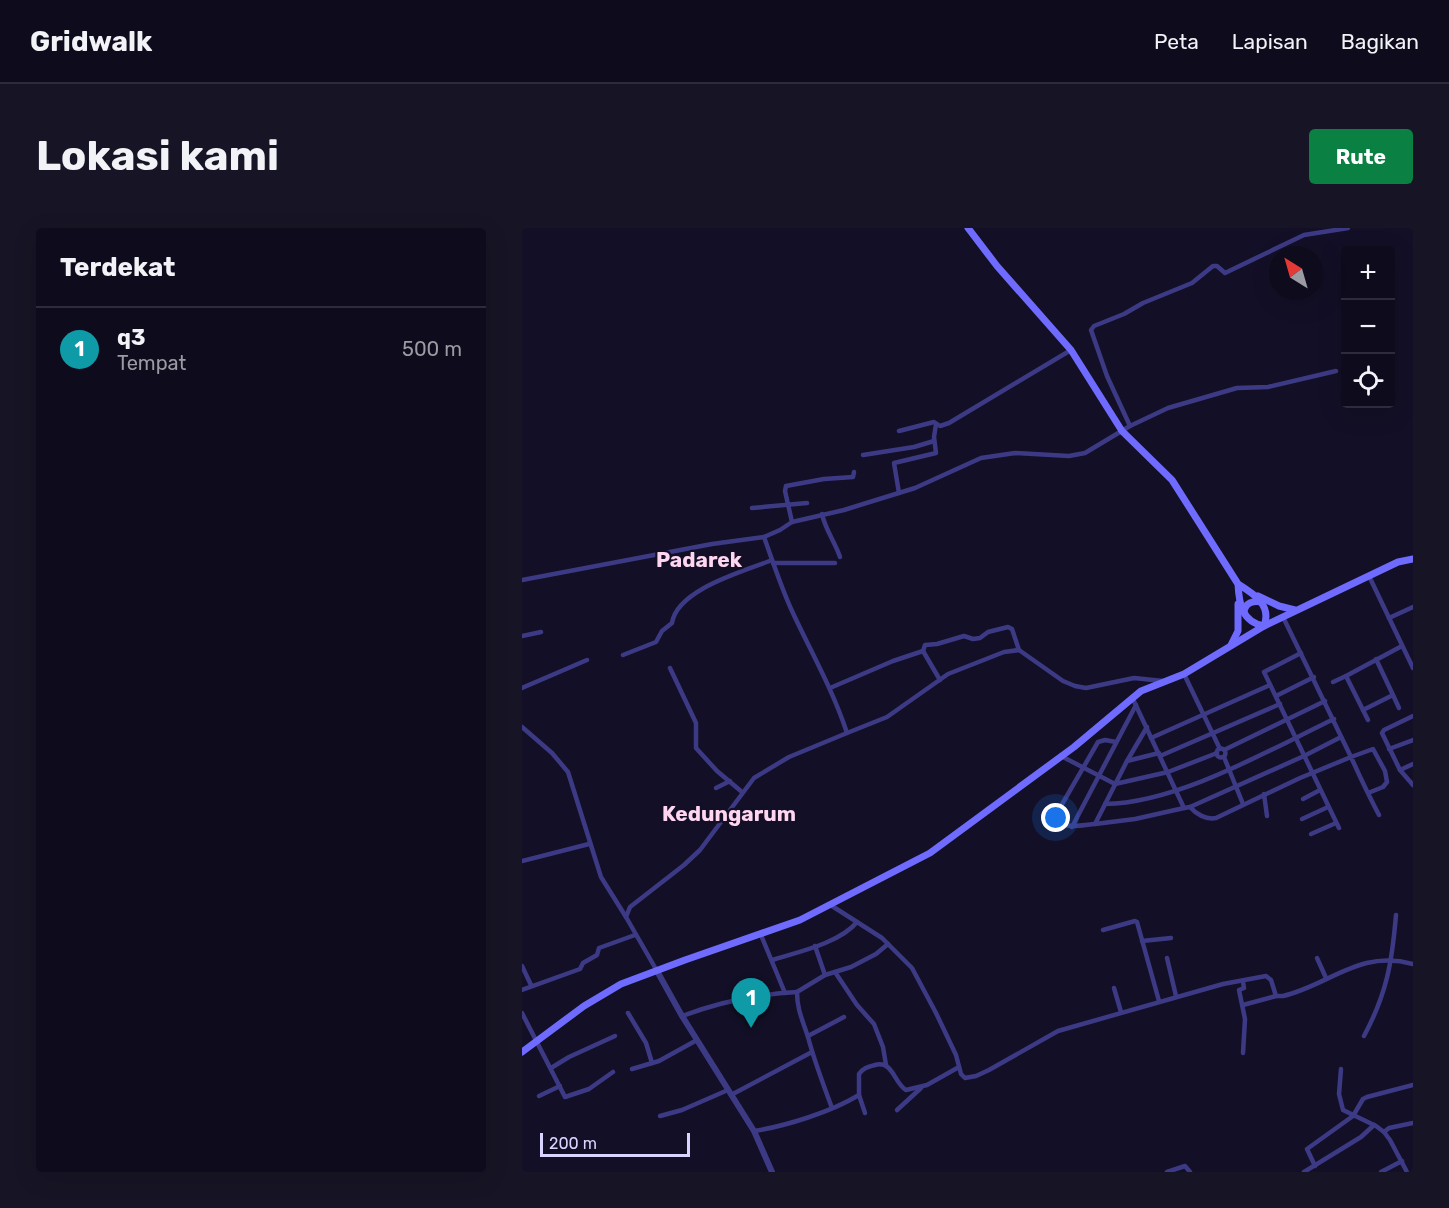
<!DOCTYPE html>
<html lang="id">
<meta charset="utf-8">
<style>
body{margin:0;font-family:Rubik,sans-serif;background:#171425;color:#f1f3f6}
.controls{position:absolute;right:18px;top:18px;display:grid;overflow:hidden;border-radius:6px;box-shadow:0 6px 24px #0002}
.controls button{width:54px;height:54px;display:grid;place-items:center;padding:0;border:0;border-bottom:2px solid #2e2b3b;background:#0e0b1c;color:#f1f3f6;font:30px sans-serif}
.compass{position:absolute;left:747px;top:18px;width:54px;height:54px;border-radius:50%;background:#0e0b1c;box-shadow:0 6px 24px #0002;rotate:323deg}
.scale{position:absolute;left:18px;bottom:15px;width:150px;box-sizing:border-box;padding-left:6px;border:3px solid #d9d4ff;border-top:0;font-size:16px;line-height:21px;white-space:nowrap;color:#d9d4ff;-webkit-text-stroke:4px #130f26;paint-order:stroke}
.you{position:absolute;left:534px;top:590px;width:21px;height:21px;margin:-15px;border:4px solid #fff;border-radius:50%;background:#1a73e8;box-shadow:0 0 0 9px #1a73e833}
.badge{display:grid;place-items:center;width:39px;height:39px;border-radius:50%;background:#0b8043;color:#fff;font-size:20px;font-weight:700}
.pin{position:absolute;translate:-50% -50px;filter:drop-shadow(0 2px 3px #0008)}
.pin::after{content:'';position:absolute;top:32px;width:21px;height:18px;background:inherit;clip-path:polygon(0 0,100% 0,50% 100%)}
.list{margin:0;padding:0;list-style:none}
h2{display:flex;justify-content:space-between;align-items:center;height:78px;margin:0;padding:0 24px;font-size:26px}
h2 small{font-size:20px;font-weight:400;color:#9b9ba3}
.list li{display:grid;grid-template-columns:39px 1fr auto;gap:18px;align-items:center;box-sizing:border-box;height:84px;padding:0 24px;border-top:2px solid #2e2b3b}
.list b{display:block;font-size:22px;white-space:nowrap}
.list p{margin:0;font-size:20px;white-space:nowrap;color:#9b9ba3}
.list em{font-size:20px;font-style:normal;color:#9b9ba3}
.icon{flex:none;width:33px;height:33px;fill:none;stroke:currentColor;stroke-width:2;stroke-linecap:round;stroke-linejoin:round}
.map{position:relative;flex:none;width:891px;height:944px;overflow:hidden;border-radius:6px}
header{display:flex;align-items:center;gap:36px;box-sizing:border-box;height:84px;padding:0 30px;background:#0e0b1c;border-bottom:2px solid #2e2b3b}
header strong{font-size:28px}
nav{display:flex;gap:33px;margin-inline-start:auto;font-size:21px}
.intro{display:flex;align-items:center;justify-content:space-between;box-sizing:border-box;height:144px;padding:0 36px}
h1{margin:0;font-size:42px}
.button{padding:15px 27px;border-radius:6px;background:#0b8043;color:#fff;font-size:21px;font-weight:700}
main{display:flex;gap:36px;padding:0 36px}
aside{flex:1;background:#0e0b1c;border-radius:6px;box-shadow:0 6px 24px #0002}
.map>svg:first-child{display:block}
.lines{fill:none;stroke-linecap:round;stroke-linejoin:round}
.minor{stroke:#3d3a85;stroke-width:4.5}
.tertiary{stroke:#3d3a85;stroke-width:6}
.secondary{stroke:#6f6bff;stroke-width:7}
.labels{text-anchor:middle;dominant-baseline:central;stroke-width:4.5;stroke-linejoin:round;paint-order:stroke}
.quarter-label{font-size:21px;font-weight:bold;fill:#ffd6f0;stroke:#130f26}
</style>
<header>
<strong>Gridwalk</strong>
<nav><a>Peta</a><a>Lapisan</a><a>Bagikan</a></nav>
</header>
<div class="intro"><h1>Lokasi kami</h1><a class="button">Rute</a></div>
<main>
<aside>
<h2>Terdekat<small></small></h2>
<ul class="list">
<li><span class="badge" style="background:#0f9aa8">1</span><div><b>q3</b><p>Tempat</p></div><em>500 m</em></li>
</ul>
</aside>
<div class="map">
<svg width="891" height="944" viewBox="0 0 891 944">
<rect width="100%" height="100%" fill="#130f26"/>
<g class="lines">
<g class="minor">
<path d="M608 198 585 148 569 102 572 98 602 86 621 75 670 55 691 38H695L703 45 782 7 826 0"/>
<path d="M377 203 412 194 418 198 427 195 549 122"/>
<path d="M341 227 392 219 412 213"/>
<path d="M377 265 372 235 414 225 412 209 414 196"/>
<path d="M230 280 285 275"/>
<path d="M300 286C303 301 313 314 318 329"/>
<path d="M270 294 263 263 264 258 302 251 331 249 332 244"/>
<path d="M242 309 258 302 270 294 322 282 393 260 459 230 493 225 547 228 563 225 608 198 646 180 715 160 746 159 814 143"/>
<path d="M251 335H313"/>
<path d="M847 348 891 440"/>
<path d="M0 352 190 316 242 309C251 334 259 359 270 383 289 424 311 462 325 505L267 529 232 550 178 622 162 637 108 679 104 689 135 743"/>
<path d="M867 390 891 379"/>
<path d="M0 408 19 404"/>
<path d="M401 423 403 417 415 416 442 408 451 411 458 410 466 404 486 399 490 401 497 422"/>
<path d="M779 425 742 444 817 600"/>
<path d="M101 427 134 414 140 403 150 395C155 361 223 343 250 332"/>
<path d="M148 440 174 495V520L195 543 220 564"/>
<path d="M662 446 698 521"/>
<path d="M811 454 824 448"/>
<path d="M0 460 65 432"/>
<path d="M308 460 371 433 401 423 418 452"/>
<path d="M871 467 877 480"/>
<path d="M754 468 792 449"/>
<path d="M610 469 662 580 668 579C674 586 684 592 694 590L778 550 829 529 761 389"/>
<path d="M841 482 871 467 854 431"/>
<path d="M891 488 862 502 860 505 878 542 891 557"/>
<path d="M846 492 824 448 880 418"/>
<path d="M0 499 30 525 46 544 79 649 104 689"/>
<path d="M625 499 605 533 573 596 613 591 662 580"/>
<path d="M325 505 365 489 426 446 482 424 497 422 541 453 553 458 564 460 612 450 641 453"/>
<path d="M629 510 748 457"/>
<circle cx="699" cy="525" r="4.5"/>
<path d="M867 521 891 512"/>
<path d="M702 522 803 473"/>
<path d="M539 528 593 556 646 544 695 525"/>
<path d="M638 528 758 476"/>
<path d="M702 529 721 576"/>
<path d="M605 533 637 525"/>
<path d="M878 542 891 536"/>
<path d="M194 560 208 553"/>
<path d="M846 565 861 559 865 554 863 543 851 521 829 529C838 549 847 568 857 587"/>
<path d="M742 566 745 588"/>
<path d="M781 571 798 562"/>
<path d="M583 576C656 575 747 522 812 491"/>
<path d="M668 579 782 528 819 509"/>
<path d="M780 591 806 579"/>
<path d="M573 596C560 597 536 604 535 585L576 514 583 512 594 514"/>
<path d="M550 599 614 477"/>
<path d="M789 606 814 595"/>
<path d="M0 633 67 616"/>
<path d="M310 678 360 710 390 740 414 785 434 827 439 846 443 850 454 848 467 842 536 803 701 756 744 748 749 752 754 768H761C808 757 837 721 891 736"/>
<path d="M581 702 613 693 615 694 637 773"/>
<path d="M239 707 263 765"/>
<path d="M620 713 649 710"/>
<path d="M293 718 303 747"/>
<path d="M645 730 654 768"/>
<path d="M795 730 804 750"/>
<path d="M250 732C276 724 318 715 335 694"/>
<path d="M0 738 9 757"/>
<path d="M313 744 335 777 352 796 361 819 364 837"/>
<path d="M721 754 722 760 717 762 723 791 721 825"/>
<path d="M592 760 599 784"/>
<path d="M0 762 58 741 61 735 75 727 77 720 113 707"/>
<path d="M721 777 754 768"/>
<path d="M0 785 43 869 67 861 91 844"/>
<path d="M106 785 124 815 130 835"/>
<path d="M160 788C198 774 234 766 275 764"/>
<path d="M286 808 322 789"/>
<path d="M842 808C865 765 870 734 874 687"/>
<path d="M29 840 47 829 93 808"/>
<path d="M110 841 137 833 175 812"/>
<path d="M819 841 817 866 821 882 854 898 862 904"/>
<path d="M209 867 290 824"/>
<path d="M337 867 343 885"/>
<path d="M17 868 38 858"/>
<path d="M310 880C301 856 292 832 286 809 281 793 275 782 275 764L303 747 329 739 354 726 366 716"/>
<path d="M375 882 399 860"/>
<path d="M138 888 160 882 206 862"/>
<path d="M232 903C264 898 309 884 337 867V846C341 840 346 839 353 837 371 832 372 855 384 862L405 857 437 839"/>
<path d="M793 938 785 921 831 888 841 871 845 869 891 857"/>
<path d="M645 944 663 938 668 944"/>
<path d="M782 944 839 909 852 897"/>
<path d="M859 944 880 933"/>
<path d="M885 944 868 912 862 904 867 900 891 895"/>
</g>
<path class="tertiary" d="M135 743 160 788 232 903 250 944"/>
<g class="secondary">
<path d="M446 0 475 38 549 122 600 203 650 252 716 356C732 366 750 377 742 398 720 394 717 376 716 356"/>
<path d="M736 368 757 378 773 382"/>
<path d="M722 384C723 375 731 372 740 374"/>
<path d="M709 417 716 403V376"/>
<path d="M0 824 62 778 99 756 163 732 278 692 408 625 552 519 619 463 662 446 742 398 876 334 891 331"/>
</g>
</g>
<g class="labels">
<g class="quarter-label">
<text x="177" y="331">Padarek</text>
<text x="207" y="585">Kedungarum</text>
</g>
</g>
</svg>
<div class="controls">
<button>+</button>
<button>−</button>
<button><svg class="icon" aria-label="locate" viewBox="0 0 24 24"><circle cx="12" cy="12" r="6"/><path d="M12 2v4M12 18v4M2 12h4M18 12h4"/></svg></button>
</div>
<svg class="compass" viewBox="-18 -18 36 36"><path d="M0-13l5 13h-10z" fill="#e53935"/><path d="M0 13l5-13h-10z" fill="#9b9ba3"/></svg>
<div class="scale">200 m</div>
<div class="you"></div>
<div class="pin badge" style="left:229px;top:800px;background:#0f9aa8">1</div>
</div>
</main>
